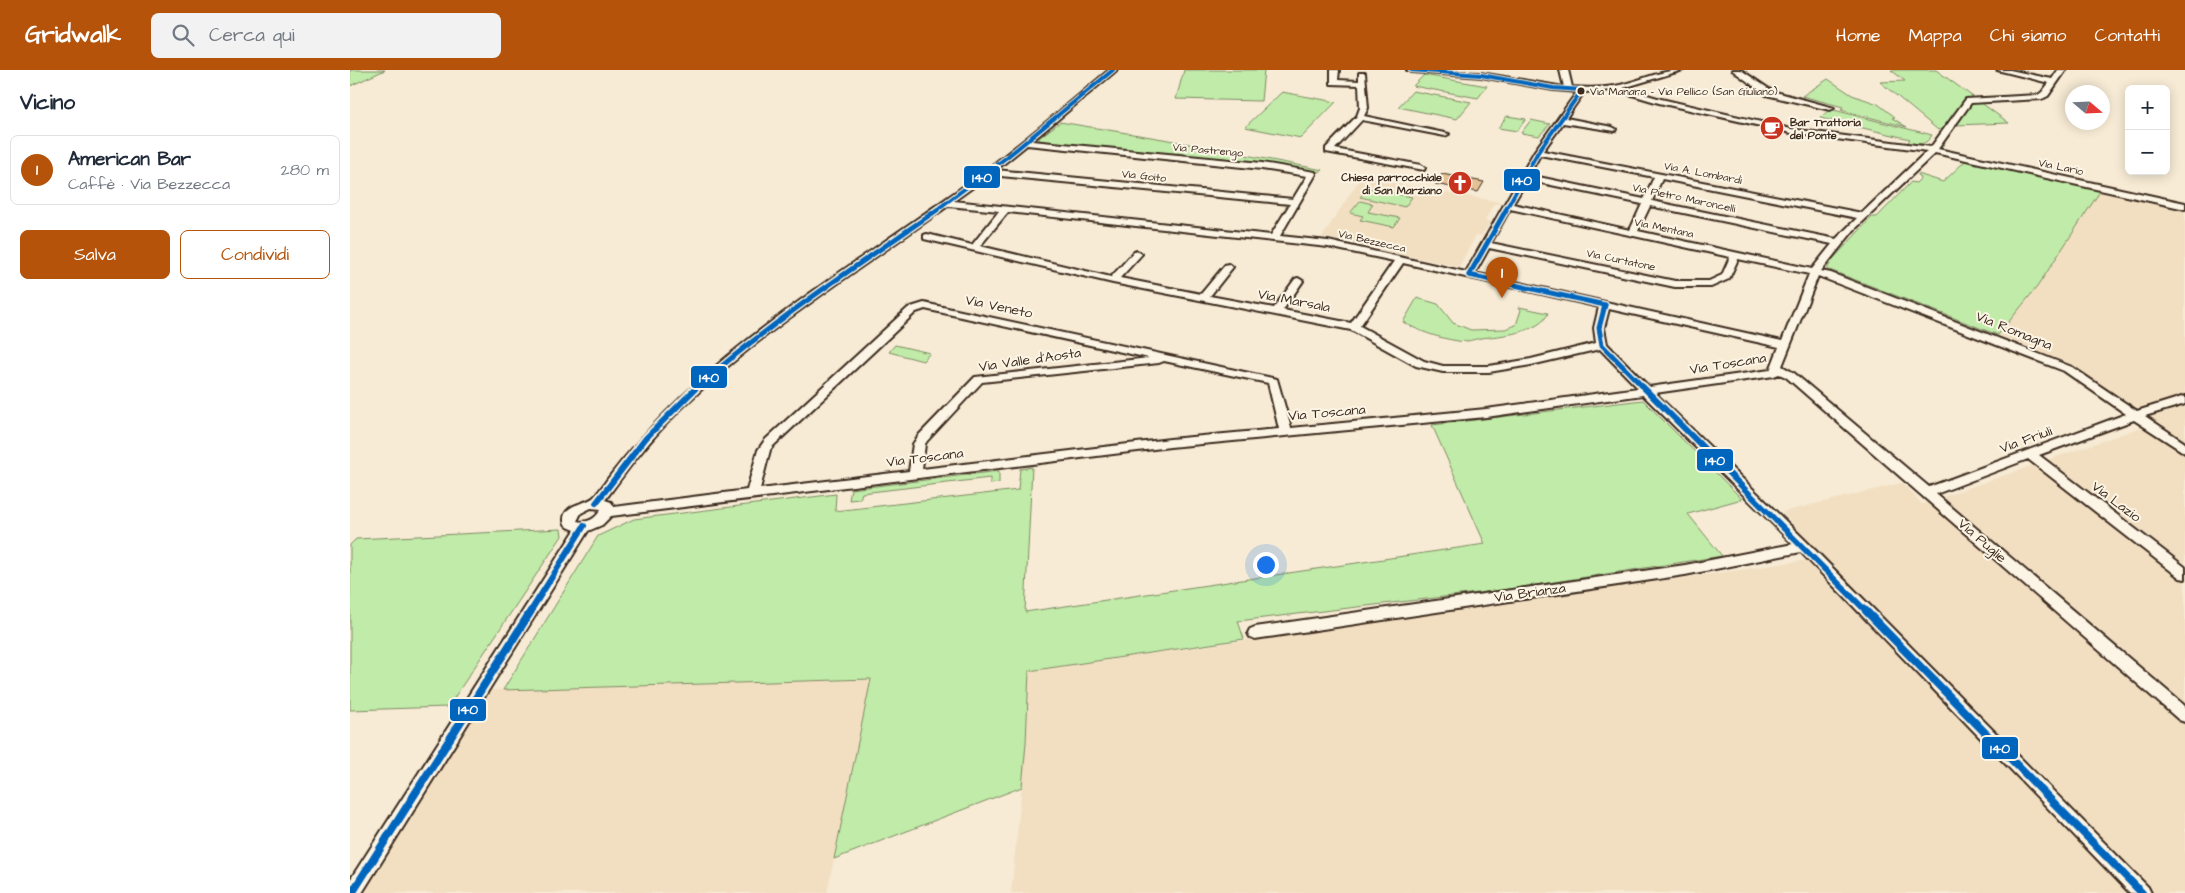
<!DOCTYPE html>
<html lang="it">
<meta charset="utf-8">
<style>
body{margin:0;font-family:"Architects Daughter",sans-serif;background:#f2f2f3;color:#1f2937}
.controls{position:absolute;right:15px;top:15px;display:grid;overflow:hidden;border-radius:8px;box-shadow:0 2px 12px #0003}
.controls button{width:45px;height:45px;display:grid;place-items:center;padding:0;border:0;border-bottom:1px solid #e0e1e3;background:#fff;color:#1f2937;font:25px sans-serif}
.compass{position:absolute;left:1715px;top:15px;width:45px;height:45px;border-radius:50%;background:#fff;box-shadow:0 2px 12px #0003;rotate:109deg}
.you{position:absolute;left:915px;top:494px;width:18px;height:18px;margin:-12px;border:4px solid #fff;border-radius:50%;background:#1a73e8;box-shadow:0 0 0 8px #1a73e833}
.badge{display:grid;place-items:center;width:32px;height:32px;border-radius:50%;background:#b45309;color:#fff;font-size:16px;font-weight:700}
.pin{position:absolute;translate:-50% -41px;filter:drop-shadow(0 1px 2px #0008)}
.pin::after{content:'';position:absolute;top:26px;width:18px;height:15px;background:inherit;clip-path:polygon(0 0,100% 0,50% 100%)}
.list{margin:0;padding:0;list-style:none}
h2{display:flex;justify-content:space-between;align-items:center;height:65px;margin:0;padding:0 20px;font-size:21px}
h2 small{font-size:16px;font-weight:400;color:#747a83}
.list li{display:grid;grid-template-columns:32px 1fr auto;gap:15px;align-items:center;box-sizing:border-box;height:70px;margin:0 10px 10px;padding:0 10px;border:1px solid #e0e1e3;border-radius:8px}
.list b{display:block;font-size:19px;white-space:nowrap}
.list p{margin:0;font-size:16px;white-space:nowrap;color:#747a83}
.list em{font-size:16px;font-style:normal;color:#747a83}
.actions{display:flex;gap:10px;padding:15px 20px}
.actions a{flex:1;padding:11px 0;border:1px solid #b45309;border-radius:8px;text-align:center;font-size:18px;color:#b45309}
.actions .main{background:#b45309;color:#fff}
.icon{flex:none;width:28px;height:28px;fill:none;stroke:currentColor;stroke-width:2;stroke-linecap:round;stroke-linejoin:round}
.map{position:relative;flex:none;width:1835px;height:823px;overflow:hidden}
header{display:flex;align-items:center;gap:30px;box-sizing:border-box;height:70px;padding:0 25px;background:#b45309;color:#fff}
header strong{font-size:24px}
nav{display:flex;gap:28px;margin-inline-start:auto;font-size:18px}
.search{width:350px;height:45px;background:#f2f2f3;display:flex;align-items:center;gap:12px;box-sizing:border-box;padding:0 18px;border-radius:8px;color:#747a83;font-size:19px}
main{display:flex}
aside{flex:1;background:#fff}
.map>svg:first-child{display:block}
.built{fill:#f2dfc2}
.green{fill:#c0eba8;stroke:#7e8a63}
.building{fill:#e5c296;stroke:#3b2a1e}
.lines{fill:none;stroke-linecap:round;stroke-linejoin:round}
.minor-casing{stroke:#3b2a1e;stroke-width:4}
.minor{fill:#fcf5e5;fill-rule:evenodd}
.bus-1-far3-casing{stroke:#fcf5e5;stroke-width:6}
.bus-1-far2-casing{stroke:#fcf5e5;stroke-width:8}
.bus-1-far1-casing{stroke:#fcf5e5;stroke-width:10}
.bus-1-casing{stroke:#fcf5e5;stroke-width:12}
.bus-1-far3{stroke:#0065bd;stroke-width:4}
.bus-1-far2{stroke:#0065bd;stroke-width:5}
.bus-1-far1{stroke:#0065bd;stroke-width:6}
.bus-1{stroke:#0065bd;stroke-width:8}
.bus-dot{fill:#3b2a1e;stroke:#fcf5e5;stroke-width:2}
.labels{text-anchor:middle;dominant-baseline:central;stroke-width:4;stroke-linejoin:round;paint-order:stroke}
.far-bus-label{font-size:11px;fill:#3b2a1e;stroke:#fcf5e5;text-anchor:start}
.far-poi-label{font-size:11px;font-weight:bold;fill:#3b2a1e;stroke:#fcf5e5;text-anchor:start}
.far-street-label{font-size:11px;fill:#3b2a1e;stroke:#fcf5e5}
.street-label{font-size:14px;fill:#3b2a1e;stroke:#fcf5e5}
.line-badge{stroke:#fcf5e5;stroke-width:2}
.badge-label{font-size:14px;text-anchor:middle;font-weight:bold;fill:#fff}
</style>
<header>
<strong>Gridwalk</strong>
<div class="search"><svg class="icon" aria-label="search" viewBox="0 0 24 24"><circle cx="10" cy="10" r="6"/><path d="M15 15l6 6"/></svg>Cerca qui</div>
<nav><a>Home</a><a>Mappa</a><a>Chi siamo</a><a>Contatti</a></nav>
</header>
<main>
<aside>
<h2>Vicino<small></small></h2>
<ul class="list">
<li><span class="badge">1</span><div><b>American Bar</b><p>Caffè · Via Bezzecca</p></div><em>280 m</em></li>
</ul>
<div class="actions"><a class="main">Salva</a><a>Condividi</a></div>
</aside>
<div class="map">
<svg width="1835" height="823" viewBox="0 0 1835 823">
<rect width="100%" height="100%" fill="#f7ebd5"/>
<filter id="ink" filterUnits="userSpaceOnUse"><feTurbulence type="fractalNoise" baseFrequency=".02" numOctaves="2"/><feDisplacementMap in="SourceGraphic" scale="10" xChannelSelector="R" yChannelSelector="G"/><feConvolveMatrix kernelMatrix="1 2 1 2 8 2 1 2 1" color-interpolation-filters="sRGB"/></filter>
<g filter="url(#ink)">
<g class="built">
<path d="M1011 107 1065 117 1151 132 1150 134H1144L1135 150 1141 152 1131 166 1126 165 1109 197 972 167Z"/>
<path d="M1749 122 1835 141V823H661L676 673 679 601 1472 488 1432 442 1552 413 1572 434 1806 352 1724 296 1648 265 1687 217Z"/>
<path d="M521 609 477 823H9L135 620Z"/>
</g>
<g class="green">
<path d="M0 0H35L0 16Z"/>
<path d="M834 0H914L911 31 826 29Z"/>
<path d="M1541 0H1586L1659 53 1605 55 1588 60 1530 12 1555 11Z"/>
<path d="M1074 5 1137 16 1128 28 1063 16Z"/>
<path d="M1478 9 1502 25 1528 34 1545 47 1542 48 1557 57 1491 40 1493 37 1452 26Z"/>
<path d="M1063 21 1121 32 1107 49 1048 37Z"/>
<path d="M932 22 986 32 951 68 895 57Z"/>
<path d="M1480 39 1582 65C1576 76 1568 74 1557 74L1560 69 1470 48Z"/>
<path d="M1157 46 1176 49 1167 61 1148 58Z"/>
<path d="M1181 50 1200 54 1189 66 1171 63Z"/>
<path d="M710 52 813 69 973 100 969 102 916 94 689 72V68Z"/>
<path d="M1615 91 1751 120 1687 217 1648 265 1477 199 1482 190 1522 147H1527L1561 112 1566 113 1570 109 1568 104 1593 112Z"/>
<path d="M1018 118 1062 127 1055 137 1010 127Z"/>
<path d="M1010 131 1023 134 1018 142 1050 148 1044 157 1010 150 1013 146 1000 143Z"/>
<path d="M1067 228 1088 234 1103 253 1121 260 1155 259 1166 255 1171 240 1169 237 1198 243C1191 263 1149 266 1131 268 1124 269 1115 273 1108 271 1089 268 1070 262 1053 252Z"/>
<path d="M545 275 580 283 573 291 539 282Z"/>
<path d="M1293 330 1392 429 1338 444 1372 486 1153 520 888 551 894 569 679 601 676 673 672 717 484 789 521 609 153 620 248 466 284 449 486 424 485 441 668 420 670 399 682 397 675 542 1135 474 1082 355Z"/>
<path d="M649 401V413L640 414V408L512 423 510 429 499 430 501 419Z"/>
<path d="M211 459 212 466 98 637 0 640V475L6 469Z"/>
</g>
<path class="building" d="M1092 104 1134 112 1128 122 1085 114Z"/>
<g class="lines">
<g class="minor-casing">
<g id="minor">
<path d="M759 0H767L682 71 912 93 965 102 966 104 930 166 978 171 1116 202 1184 82 1227 22 1203 20 1131 7 1061 2 1057 0 1131 3 1214 17 1210 0H1218L1222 17C1236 18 1251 18 1265 16 1288 12 1309 0 1333 0L1273 18 1311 29 1441 59 1581 77 1616 29 1688 25 1692 22 1699 13 1647 0H1660L1702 9 1708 0H1716L1698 26 1692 29 1621 33 1588 79 1835 133V139L1585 83 1504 160 1471 201 1481 203 1722 297 1787 341 1835 326V334L1795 346 1835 373V383L1784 350 1689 385 1835 497V509L1830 508 1678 389 1586 424 1835 636V652L1829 650 1436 307 1429 304 1424 306 1305 323 1459 474 1798 817 1801 823H1780L1451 482 1335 505 905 569 900 567 898 563 900 559 905 557 1335 495 1443 474 1293 325 1136 347 820 377 261 446 252 455 238 461 12 823H0V810L225 460C220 458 215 457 214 451 213 433 236 435 244 427 250 421 255 412 260 406 348 291 471 217 587 135 647 94 703 47 759 0ZM1265 20 1309 33 1441 63 1577 81 1512 143 1193 81 1213 53 1265 61 1266 59 1262 57 1216 48 1234 22ZM677 75 912 99 957 106 943 129 646 100ZM1190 85 1304 107 1294 129 1179 105ZM640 105 940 134 921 165 604 131ZM1312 109 1507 148 1486 169 1302 131ZM1177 110 1292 134 1280 160 1163 134ZM598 136 649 141 622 175 577 164 574 165V169L763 213 1001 260 1066 296 1093 302H1139L1181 295 1250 279 1288 318 1136 339 941 358 927 309 574 233 558 238 415 370 408 380 397 420 264 437 261 432 255 430C275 403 295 375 319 351 401 266 503 205 598 136ZM1300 136 1482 174 1462 199 1288 161ZM1160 139 1380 187 1372 205 1359 211H1325L1141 173ZM658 142 978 177 1044 191 1001 253 933 240 953 211 948 208 945 209 924 238 860 226 883 197 878 194 875 195 851 224 770 208 792 184 787 181 784 182 761 207 630 176ZM1139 178 1325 217H1361L1379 209 1388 189 1459 204 1432 271 1125 203ZM1053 193 1249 237 1244 258 1246 273 1181 289 1139 296H1093L1074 291 1010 256ZM1468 206 1714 301 1776 344 1579 417 1444 303 1432 296ZM575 239 799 288 625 307 569 365 563 374 559 401 410 419 420 380 423 376 566 242ZM1259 239 1429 277 1420 300 1299 317 1257 274 1254 258ZM814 291 918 313 929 359 820 369 572 399 575 374 577 371 632 312 809 293ZM241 438 251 439C247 448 237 454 227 451L231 443Z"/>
<path d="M981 0H989L988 10 1009 11V3H1015L1018 38 1014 46 1099 64 1095 66 1012 50 985 79 1071 95 1075 98 1074 100 976 82V78L1007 46 1010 38 1009 15 981 14Z"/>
<path d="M1382 0H1391L1422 21 1484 38 1480 40 1416 25Z"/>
</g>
</g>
<use href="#minor" class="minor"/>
<g class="bus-1-far3-casing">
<g id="bus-1-far3">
<path d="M1061 0 1131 5 1203 18 1232 20"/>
<path d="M585 141 657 87 763 0"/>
<path d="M1155 141 1188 82 1232 20"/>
</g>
</g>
<g class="bus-1-far2-casing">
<g id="bus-1-far2">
<path d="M1119 205 1156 140"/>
<path d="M1119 205 1255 235"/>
<path d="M1255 235 1249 258 1252 275 1294 318"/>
<path d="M346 318C421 252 505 197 587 140"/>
</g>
</g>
<g class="bus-1-far1-casing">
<g id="bus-1-far1">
<path d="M1293 317 1517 542"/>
<path d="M246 433 296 368 347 317"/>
<path d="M180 542 234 456"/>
</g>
</g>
<g class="bus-1-casing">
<g id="bus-1">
<path d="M1516 541 1792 823"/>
<path d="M2 823 181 541"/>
</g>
</g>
<use href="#bus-1-far3" class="bus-1-far3"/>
<use href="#bus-1-far2" class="bus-1-far2"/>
<use href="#bus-1-far1" class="bus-1-far1"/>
<use href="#bus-1" class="bus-1"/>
</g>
</g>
<defs>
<g id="cafe-disc" transform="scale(1.25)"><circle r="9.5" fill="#c8321e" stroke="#fcf5e5"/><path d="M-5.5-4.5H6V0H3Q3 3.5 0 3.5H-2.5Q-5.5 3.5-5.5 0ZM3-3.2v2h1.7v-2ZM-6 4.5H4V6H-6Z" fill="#fff"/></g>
<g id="church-disc" transform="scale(1.25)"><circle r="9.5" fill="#c8321e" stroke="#fcf5e5"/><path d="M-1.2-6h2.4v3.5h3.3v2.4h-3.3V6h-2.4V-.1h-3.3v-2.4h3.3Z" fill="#fff"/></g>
</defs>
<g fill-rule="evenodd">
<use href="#cafe-disc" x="1422" y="58"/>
<use href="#church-disc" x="1110" y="113"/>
</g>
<circle class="bus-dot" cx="1231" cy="21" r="4.5"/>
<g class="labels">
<g class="far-bus-label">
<text x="1240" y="21">Via Manara - Via Pellico (San Giuliano)</text>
</g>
<g class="far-poi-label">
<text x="1440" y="52">Bar Trattoria<tspan x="1440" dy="13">del Ponte</tspan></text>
<text x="1092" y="107" text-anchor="end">Chiesa parrocchiale<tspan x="1092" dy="13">di San Marziano</tspan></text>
</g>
<g class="far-street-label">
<text transform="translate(858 80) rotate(5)">Via Pastrengo</text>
<text transform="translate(1711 97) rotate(12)">Via Lario</text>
<text transform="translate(1353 103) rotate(11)">Via A. Lombardi</text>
<text transform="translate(794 106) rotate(6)">Via Goito</text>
<text transform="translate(1334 128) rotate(12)">Via Pietro Maroncelli</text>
<text transform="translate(1314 158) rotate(12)">Via Mentana</text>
<text transform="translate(1022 171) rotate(13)">Via Bezzecca</text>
<text transform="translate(1271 190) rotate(12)">Via Curtatone</text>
</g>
<g class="street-label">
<text transform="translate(944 231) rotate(11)">Via Marsala</text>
<text transform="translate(649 237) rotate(12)">Via Veneto</text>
<text transform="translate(1664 261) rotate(22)">Via Romagna</text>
<text transform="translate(680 290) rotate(-8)">Via Valle d'Aosta</text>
<text transform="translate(1378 294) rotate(-9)">Via Toscana</text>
<text transform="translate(977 343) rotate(-5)">Via Toscana</text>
<text transform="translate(1676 370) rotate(-20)">Via Friuli</text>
<text transform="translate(575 388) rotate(-7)">Via Toscana</text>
<text transform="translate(1766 432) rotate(37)">Via Lazio</text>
<text transform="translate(1632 471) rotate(41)">Via Puglie</text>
<text transform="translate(1180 523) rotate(-8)">Via Brianza</text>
</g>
</g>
<g class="line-badge">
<rect x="613" y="95" width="38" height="24" rx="5" fill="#0065bd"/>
<rect x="1153" y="98" width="38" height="24" rx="5" fill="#0065bd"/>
<rect x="340" y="295" width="38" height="24" rx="5" fill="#0065bd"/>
<rect x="1346" y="378" width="38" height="24" rx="5" fill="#0065bd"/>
<rect x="99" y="628" width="38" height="24" rx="5" fill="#0065bd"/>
<rect x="1631" y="666" width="38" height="24" rx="5" fill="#0065bd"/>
</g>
<g class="badge-label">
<text x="632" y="112">140</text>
<text x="1172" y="115">140</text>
<text x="359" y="312">140</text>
<text x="1365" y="395">140</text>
<text x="118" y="644">140</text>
<text x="1650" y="683">140</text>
</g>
</svg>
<div class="controls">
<button>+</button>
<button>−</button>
</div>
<svg class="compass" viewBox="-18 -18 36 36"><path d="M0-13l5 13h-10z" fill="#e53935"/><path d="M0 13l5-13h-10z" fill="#747a83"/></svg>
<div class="you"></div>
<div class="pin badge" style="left:1152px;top:228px">1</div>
</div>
</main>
